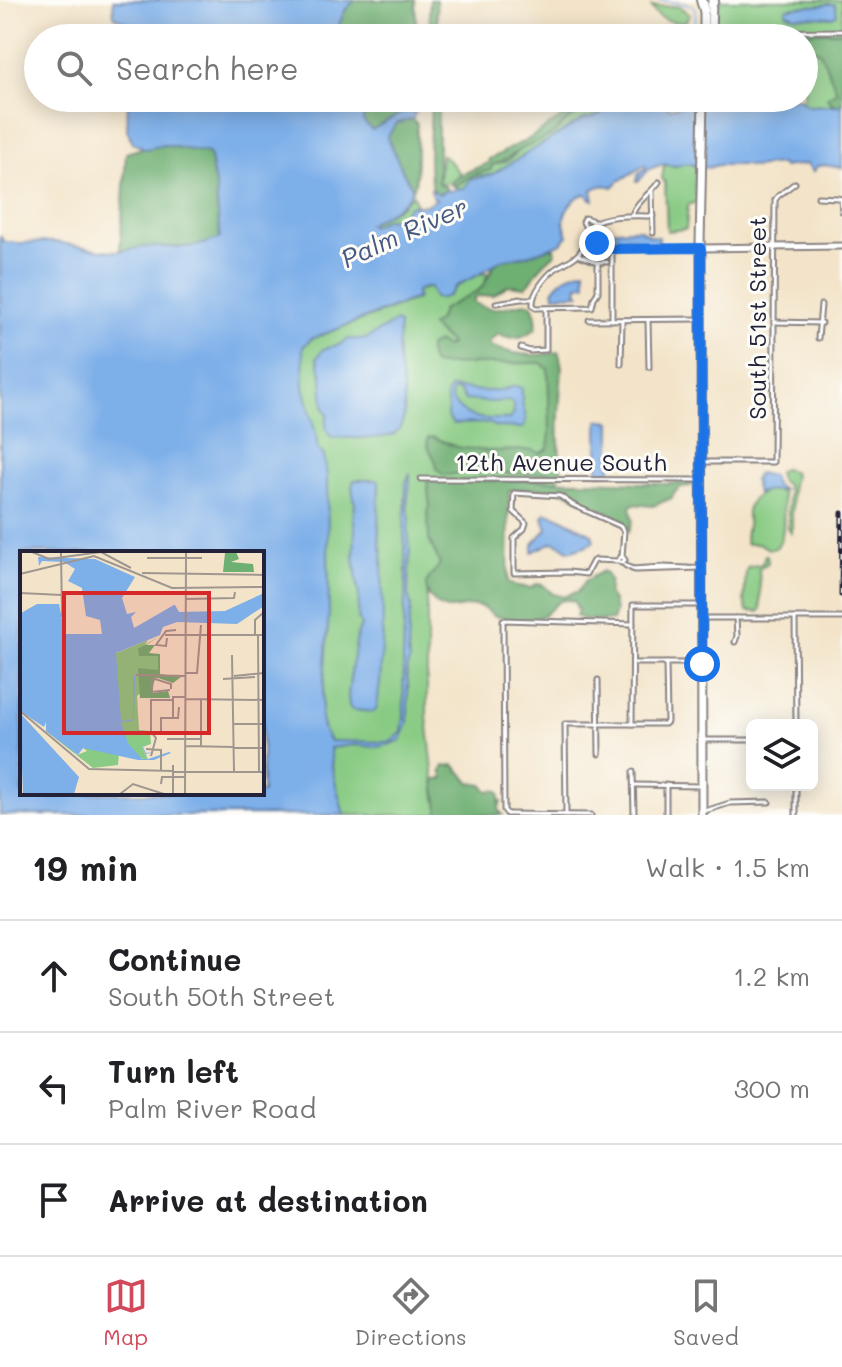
<!DOCTYPE html>
<meta charset="utf-8">
<style>
body{margin:0;font-family:Mali,sans-serif;background:#f6f6f6;color:#202124}
.controls{position:absolute;right:24px;bottom:24px;display:grid;overflow:hidden;border-radius:12px;box-shadow:0 4px 20px #0003}
.controls button{width:72px;height:72px;display:grid;place-items:center;padding:0;border:0;border-bottom:2px solid #e0e0e0;background:#fff;color:#202124;font:40px sans-serif}
.stop{position:absolute;width:24px;height:24px;margin:-18px;border:6px solid #1a73e8;border-radius:50%;background:#fff}
.stop.end{background:#1a73e8;border-color:#fff;box-shadow:0 2px 8px #0008}
.list{margin:0;padding:0;list-style:none}
h2{display:flex;justify-content:space-between;align-items:center;height:104px;margin:0;padding:0 32px;font-size:34px}
h2 small{font-size:26px;font-weight:400;color:#757577}
.list li{display:grid;grid-template-columns:52px 1fr auto;gap:24px;align-items:center;box-sizing:border-box;height:112px;padding:0 32px;border-top:2px solid #e0e0e0}
.list b{display:block;font-size:30px;white-space:nowrap}
.list p{margin:0;font-size:26px;white-space:nowrap;color:#757577}
.list em{font-size:26px;font-style:normal;color:#757577}
.icon{flex:none;width:44px;height:44px;fill:none;stroke:currentColor;stroke-width:2;stroke-linecap:round;stroke-linejoin:round}
.map{position:relative;flex:none;width:842px;height:815px;overflow:hidden}
.search{position:absolute;background:#fff;box-shadow:0 4px 20px #0003;left:24px;right:24px;top:24px;height:88px;display:flex;align-items:center;gap:20px;box-sizing:border-box;padding:0 28px;border-radius:44px;color:#757577;font-size:30px}
.sheet{height:440px;background:#fff}
nav{display:flex;justify-content:space-around;align-items:center;box-sizing:border-box;height:112px;border-top:2px solid #e0e0e0;background:#fff;font-size:22px;color:#757577}
nav a{display:grid;justify-items:center;gap:4px}
nav .on{color:#d1495b}
.map>svg:first-child{display:block}
.green{fill:#89cb84;stroke:#567660;stroke-width:2}
.forest{fill:#6eaf72;stroke:#486856;stroke-width:2}
.water{fill:#7dafe9;stroke:#506892;stroke-width:2;fill-rule:evenodd}
.lines{fill:none;stroke-linecap:round;stroke-linejoin:round}
.stream{stroke:#7dafe9;stroke-width:2}
.street-casing{stroke:#8a8382;stroke-width:7}
.secondary-casing{stroke:#8a8382;stroke-width:9}
.primary-casing{stroke:#8a8382;stroke-width:11}
.highway-casing{stroke:#8a8382;stroke-width:12}
.street{stroke:#fff;stroke-width:3}
.secondary{stroke:#fff;stroke-width:5}
.primary{stroke:#fff;stroke-width:7}
.highway{stroke:#fff;stroke-width:8}
.rail-casing{stroke:#22223b;stroke-width:5}
.rail{stroke:#fdfcf7;stroke-width:2;stroke-dasharray:6;stroke-linecap:butt}
.route{stroke:#1a73e8;stroke-width:10}
.labels{text-anchor:middle;dominant-baseline:central;stroke-width:6;stroke-linejoin:round;paint-order:stroke}
.street-label{font-size:24px;fill:#22223b;stroke:#fdfcf7}
.water-label{font-size:26px;font-style:italic;fill:#465a81;stroke:#fdfcf7}
.inset-road{fill:none;stroke:#9f9690;stroke-width:2}
.view{fill:#d62828;fill-opacity:0.15;stroke:#d62828;stroke-width:4}
.inset-edge{fill:none;stroke:#22223b;stroke-width:4}
</style>
<div class="map">
<svg width="842" height="815" viewBox="0 0 842 815">
<rect width="100%" height="100%" fill="#fdfcf7"/>
<filter id="ink" filterUnits="userSpaceOnUse"><feTurbulence type="fractalNoise" baseFrequency=".0125" numOctaves="2"/><feDisplacementMap in="SourceGraphic" scale="16" xChannelSelector="R" yChannelSelector="G"/><feConvolveMatrix kernelMatrix="1 2 1 2 8 2 1 2 1" color-interpolation-filters="sRGB"/></filter>
<filter id="wash" filterUnits="userSpaceOnUse"><feTurbulence type="fractalNoise" baseFrequency=".006" numOctaves="4" result="noise"/><feDisplacementMap in="SourceGraphic" scale="32" xChannelSelector="R" yChannelSelector="G"/><feGaussianBlur stdDeviation="1.8" result="paint"/><feColorMatrix in="noise" values="0 0 0 0 0 0 0 0 0 0 0 0 0 0 0 0 0 1.4 0 .05"/><feComposite in="paint" operator="in"/></filter>
<g filter="url(#wash)">
<rect width="100%" height="100%" fill="#f3e4c9"/>
<g class="green">
<path d="M716 0H842V31H797L798 38H741V32L791 30 715 28Z"/>
<path d="M672 6 680 7 690 15 685 22C672 24 657 18 651 7Z"/>
<path d="M804 41C809 47 816 48 821 53 825 57 835 84 837 91L829 101 834 105 808 106 798 98H804Z"/>
<path d="M609 98H624L623 101C607 105 602 117 584 119L491 175 477 177 463 189 457 188 454 186 462 182 469 175 495 163 506 162 526 145 552 135 564 123 583 110Z"/>
<path d="M441 155 445 157 460 173 454 179 441 185 439 181Z"/>
<path d="M687 163 697 167 696 194 699 201 688 205 686 229 667 231 665 182 662 179 664 165 676 166Z"/>
<path d="M413 194 416 205 409 206 404 217 386 219 372 226 367 225 399 207Z"/>
<path d="M487 273C486 301 446 297 438 322L450 344 437 355 558 357 559 480H483V594H427V716L436 799 502 801 499 806V811L503 815H315L292 356 311 339 417 299 416 291 430 287 433 293 448 296C457 284 472 275 487 273Z"/>
<path d="M783 469 793 471 794 477 792 484V530L791 533 788 528V491L786 485 780 480 778 472Z"/>
<path d="M775 490 782 493C783 504 788 549 771 549 767 550 764 545 759 544 755 544 750 544 746 544 744 536 746 533 747 525 748 520 746 516 747 512 749 497 762 491 775 490Z"/>
<path d="M765 555H767L768 563 759 569 761 609 759 612 747 611 744 600 746 571 748 567 762 564Z"/>
</g>
<g class="forest">
<path d="M355 0H415L417 38H343L336 32 345 10Z"/>
<path d="M430 0H436L438 38H432L429 13Z"/>
<path d="M797 32H842V105H834L827 97 837 91 820 52 810 47 804 41V38H798Z"/>
<path d="M374 98H412V101L416 102V112L405 111 372 130 363 121 365 106Z"/>
<path d="M430 98H438V183L440 185 445 186 447 190 439 194 435 193C423 168 433 126 430 98Z"/>
<path d="M597 98H609C596 106 583 111 570 118 563 123 558 131 551 135 542 140 532 144 524 148 511 154 505 163 492 165L491 170C475 173 467 178 454 186L450 184 462 174 488 163 489 159C502 155 511 145 524 142L569 113 577 110Z"/>
<path d="M412 119 417 124C416 139 419 179 413 189L402 170 387 137 397 123Z"/>
<path d="M164 145 209 153 216 190 220 238C195 249 181 247 154 247 143 246 131 250 120 251L126 153 139 149Z"/>
<path d="M549 248 555 249 556 253C549 259 542 265 537 272 533 278 532 282 526 287L508 285 494 295 476 297 473 302C498 316 506 303 531 303 535 311 538 319 536 328 529 334 519 339 509 337 505 337 501 335 497 334L490 341V346C513 355 535 358 559 352L562 368 558 429 561 472 555 475 546 473 534 474 477 472 443 475 437 469C437 456 425 451 428 438L433 437 456 447 487 451 532 450 540 453 548 449 550 432 548 369 541 363H532L434 365C429 360 429 354 429 346L437 342 447 347 450 344 431 326 438 321 443 309 478 291 484 285 494 265 501 260 524 256Z"/>
<path d="M429 480 585 481 666 484 692 482 694 484 690 486 681 487 675 492 672 498 653 506 633 504 630 507 633 521 629 531C621 513 604 512 588 504 581 501 573 494 565 492 553 488 520 487 509 491L508 582 512 585 531 588 537 584 543 585 553 594 565 597 572 593 578 592 585 581 603 571C611 578 610 584 608 594L613 601 615 612 612 620C599 622 589 621 576 616L578 610 574 601C554 596 556 610 540 617 528 622 507 619 494 616 490 612 484 607 478 606 459 604 447 619 430 597 428 594 426 590 426 585 427 577 437 571 440 563L429 540 428 511 430 508 427 481Z"/>
<path d="M454 765 471 783 483 785 488 791 496 790 500 794 499 811 503 815H439L434 780 442 779 444 777 441 772 444 766Z"/>
</g>
<g class="water">
<path d="M113 0H355L345 10 336 32 343 38H130V25L114 16Z"/>
<path d="M827 4H835L837 14 833 17 794 16 786 13V9C799 5 813 7 827 4Z"/>
<path d="M128 98H374L365 106 363 121 372 130 405 111 416 112 412 119 397 123 387 137 402 170 413 189C402 208 386 213 368 224L372 226 386 219 404 217 405 211 409 206 426 205 436 199 432 196 431 189 439 194 447 190 452 191 457 188 463 189 471 179 491 175 584 119 594 117 601 114C604 105 614 103 623 101L624 98H666L660 103 670 108 712 98H798L808 106 842 105V168L824 165 815 167V171H812L807 164 783 167 780 164 753 167 744 165H718L708 168 687 163 676 166 663 164 649 169 639 181H636L639 173 646 168 645 165 619 181 613 187C605 184 599 185 592 190L594 200 589 198 587 194C575 195 563 210 564 223 565 228 567 232 568 236L560 244 549 248 524 256 501 260 480 274 456 286 448 296 439 299 434 298 430 287H425L416 291 417 298 311 339 303 347 304 386 317 439V447L324 456 327 476 329 613 321 719 324 731 330 741 386 742 392 741 402 732 404 716 403 658 406 566 404 532 406 482 410 473C411 488 404 505 410 518L408 529 410 555 408 595 411 606 409 625 408 654 410 661C406 665 406 677 408 682V723L401 740 391 744 377 747 354 745 330 748 333 773 344 815H0V235L3 241C21 246 34 241 53 242 74 244 102 252 121 251 132 250 141 246 152 247 178 248 196 249 220 238L216 190 209 153 164 145 146 149 133 143 127 130ZM22 553H262V793H22Z"/>
<path d="M628 229H640C646 235 651 236 659 237V241L657 243C646 243 639 242 629 236L621 238 618 236 608 238 604 234C611 230 620 230 628 229Z"/>
<path d="M585 270 586 284 578 285 577 291 580 294 555 295 553 291C558 280 573 272 585 270Z"/>
<path d="M395 322 399 324C399 334 397 345 398 356 399 375 414 420 394 434 385 440 343 438 331 437 325 430 325 424 328 415L324 407 322 377 317 358 323 349 341 344 347 339H366Z"/>
<path d="M512 387H520L522 389C522 393 522 397 522 401 523 411 529 417 523 428L496 427 489 423 453 424 447 417 448 408 446 395 451 388C474 389 489 395 512 387ZM455 390 460 392 465 400 489 402 510 401 513 404 514 414 509 419C484 419 465 421 451 399L452 392Z"/>
<path d="M602 420 610 421 611 423V468L610 472 599 474 598 469V421Z"/>
<path d="M758 473 772 476 775 485 783 490 763 491 757 494 754 480Z"/>
<path d="M354 480H377L379 481C379 498 376 539 382 551L383 628 380 683 377 708 374 712 352 710 349 706 348 695 350 678 357 636 361 625 358 618 359 596 354 557 355 527 353 518 355 505 352 487Z"/>
<path d="M545 513 555 515 592 534 594 541 588 545 569 551 563 546 553 542 533 552V544L547 529 543 517Z"/>
</g>
<g class="lines">
<path class="stream" d="M659 0 692 5 696 10 695 24"/>
</g>
</g>
<g filter="url(#ink)">
<g class="lines">
<g class="street-casing">
<g id="street">
<path d="M712 32 842 31"/>
<path d="M652 192 653 233"/>
<path d="M818 197 838 198 841 199 842 211"/>
<path d="M632 215C636 202 650 194 659 182"/>
<path d="M587 230 583 222 585 218 591 220 594 223"/>
<path d="M587 241 593 243 603 242 612 249"/>
<path d="M585 244 598 250 612 249 698 248"/>
<path d="M612 249V320"/>
<path d="M578 255 598 262H607"/>
<path d="M598 262V292L594 298 592 307 536 308 533 305C532 293 546 276 555 269 562 264 570 261 576 256 588 247 585 229 592 224 606 214 637 216 653 216"/>
<path d="M496 303 521 299H532"/>
<path d="M589 320 701 319"/>
<path d="M648 320 649 367"/>
<path d="M774 322 821 323"/>
<path d="M818 338 821 305"/>
<path d="M521 348 530 351 546 350V308"/>
<path d="M621 364 622 320"/>
<path d="M701 462H773L775 200 778 196 795 183"/>
<path d="M421 479 701 480"/>
<path d="M622 556 625 560 621 563 618 560Z"/>
<path d="M618 561 596 560 593 561 586 574 569 572 514 573V538L524 529 526 523 513 511 514 493 560 496 573 505 620 526 624 531 622 556"/>
<path d="M623 563 626 566 635 570 700 568"/>
<path d="M632 569 663 567 687 568"/>
<path d="M701 618H842"/>
<path d="M795 618 796 725"/>
<path d="M735 642 737 636 736 618"/>
<path d="M633 663H701"/>
<path d="M598 680 599 754"/>
<path d="M632 724 633 605H701"/>
<path d="M702 740H752"/>
<path d="M633 772 634 815"/>
<path d="M634 785 702 786"/>
<path d="M666 785V815"/>
<path d="M796 785V815"/>
<path d="M705 811 730 803 769 802"/>
<path d="M566 813 565 724H665L667 722 666 663"/>
<path d="M507 814 504 810 503 620 633 624"/>
<path d="M507 814 591 815"/>
</g>
</g>
<g class="secondary-casing">
<path id="secondary" d="M701 248 842 246"/>
</g>
<g class="primary-casing">
<g id="primary">
<path d="M704 38V4"/>
<path d="M711 38 712 0"/>
<path d="M702 815 701 248 700 244 703 98"/>
</g>
</g>
<g class="highway-casing">
<g id="highway">
<path d="M701 0 704 10"/>
<path d="M712 5 714 0"/>
</g>
</g>
<use href="#street" class="street"/>
<use href="#secondary" class="secondary"/>
<use href="#primary" class="primary"/>
<use href="#highway" class="highway"/>
<g class="rail-casing">
<path id="rail" d="M841 595 842 513"/>
</g>
<use href="#rail" class="rail"/>
</g>
</g>
<g class="lines" filter="url(#ink)">
<path class="route" d="M597 243 603 242 612 249 701 248 702 664"/>
</g>
<g class="labels">
<g class="street-label">
<text transform="translate(756 318) rotate(-90)">South 51st Street</text>
<text x="561" y="461">12th Avenue South</text>
</g>
<g class="water-label">
<text transform="translate(404 232) rotate(-24)">Palm River</text>
</g>
</g>
<g transform="translate(20 551)">
<rect width="244" height="244" fill="#f3e4c9"/>
<path d="M128 89 119 103 140 104V125L117 145 119 179 130 180 131 193 122 196 128 209 99 202 98 214 73 217 26 180V170L20 169 24 176 14 163 24 166 57 204 67 200 63 197 94 103Z" fill="#89cb84"/>
<path d="M216 1 219 8 211 11 233 13 234 21H203L205 2ZM140 85 126 94H135L129 102 140 103V123L161 126 153 132 135 126 132 142 148 140 150 147H120L118 117 138 119V105H119L118 98Z" fill="#6eaf72"/>
<path d="M18 6 75 8 115 26 102 47 107 63 116 61 111 66 114 77 154 54H164H155L159 61 205 60 244 42V55L217 73 157 71 143 76 140 84 96 102 101 170 113 168V134L114 125 115 124 114 166 113 169 111 170 101 171 108 192 122 208H128L122 196 131 192 123 196 126 202 133 201 126 203 128 208 149 201 151 202 134 209H118L63 197 58 204 26 180V171L24 176 0 160 1 62 17 53H39L45 83H82L80 69 66 65 62 37 48 30 55 18 44 11 22 10 19 15ZM0 162 59 226 54 243H3Z" fill="#7dafe9"/>
<path class="inset-road" d="M12 1 29 8 81 1 111 17M41 1 42 66M127 7H182M122 22 244 24M0 23 74 5 152 37 244 36M0 42 42 44M166 48 214 47 215 41M145 84H244M235 84V69L244 61M238 84 239 221M147 87 146 95 136 94 146 80 156 79M212 104 214 221M166 122H177L181 74M116 124 165 125M214 125 244 122M203 128 235 126M150 139 132 141V127L151 133V138M166 148 244 149M181 148V195M0 160 69 218 196 221M153 167V146H165M214 173H244M141 182V167H158L159 156M147 188H180M165 195 214 196M214 197H244M126 198 141 199V220M131 205 136 187 131 181V149H153M191 221H244M141 233 142 226H164M100 243 113 233 144 243M153 243V214M165 243 166 1"/>
<path class="view" d="M44 42H189V182H44Z"/>
<rect width="244" height="244" class="inset-edge"/>
</g>
</svg>
<div class="controls">
<button><svg class="icon" aria-label="layers" viewBox="0 0 24 24"><path d="M12 4l9 5-9 5-9-5zM3 14l9 5 9-5"/></svg></button>
</div>
<div class="stop" style="left:702px;top:664px"></div>
<div class="stop end" style="left:597px;top:243px"></div>
<div class="search"><svg class="icon" aria-label="search" viewBox="0 0 24 24"><circle cx="10" cy="10" r="6"/><path d="M15 15l6 6"/></svg>Search here</div>
</div>
<section class="sheet">
<h2>19 min<small>Walk · 1.5 km</small></h2>
<ul class="list">
<li><svg class="icon" aria-label="ahead" viewBox="0 0 24 24"><path d="M12 20V5M6 11l6-6 6 6"/></svg><div><b>Continue</b><p>South 50th Street</p></div><em>1.2 km</em></li>
<li><svg class="icon" aria-label="left" viewBox="0 0 24 24"><path d="M17 20v-9H6M10 6l-5 5 5 5"/></svg><div><b>Turn left</b><p>Palm River Road</p></div><em>300 m</em></li>
<li><svg class="icon" aria-label="arrive" viewBox="0 0 24 24"><path d="M6 21V4h12l-3 4 3 4H6"/></svg><div><b>Arrive at destination</b></div></li>
</ul>
</section>
<nav>
<a class="on"><svg class="icon" aria-label="map" viewBox="0 0 24 24"><path d="M3 6l6-2 6 2 6-2v14l-6 2-6-2-6 2zM9 4v14M15 6v14"/></svg>Map</a>
<a><svg class="icon" aria-label="directions" viewBox="0 0 24 24"><path d="M12 3l9 9-9 9-9-9zM9 14v-3h6M13 9l2 2-2 2"/></svg>Directions</a>
<a><svg class="icon" aria-label="saved" viewBox="0 0 24 24"><path d="M7 4h10v16l-5-4-5 4z"/></svg>Saved</a>
</nav>
